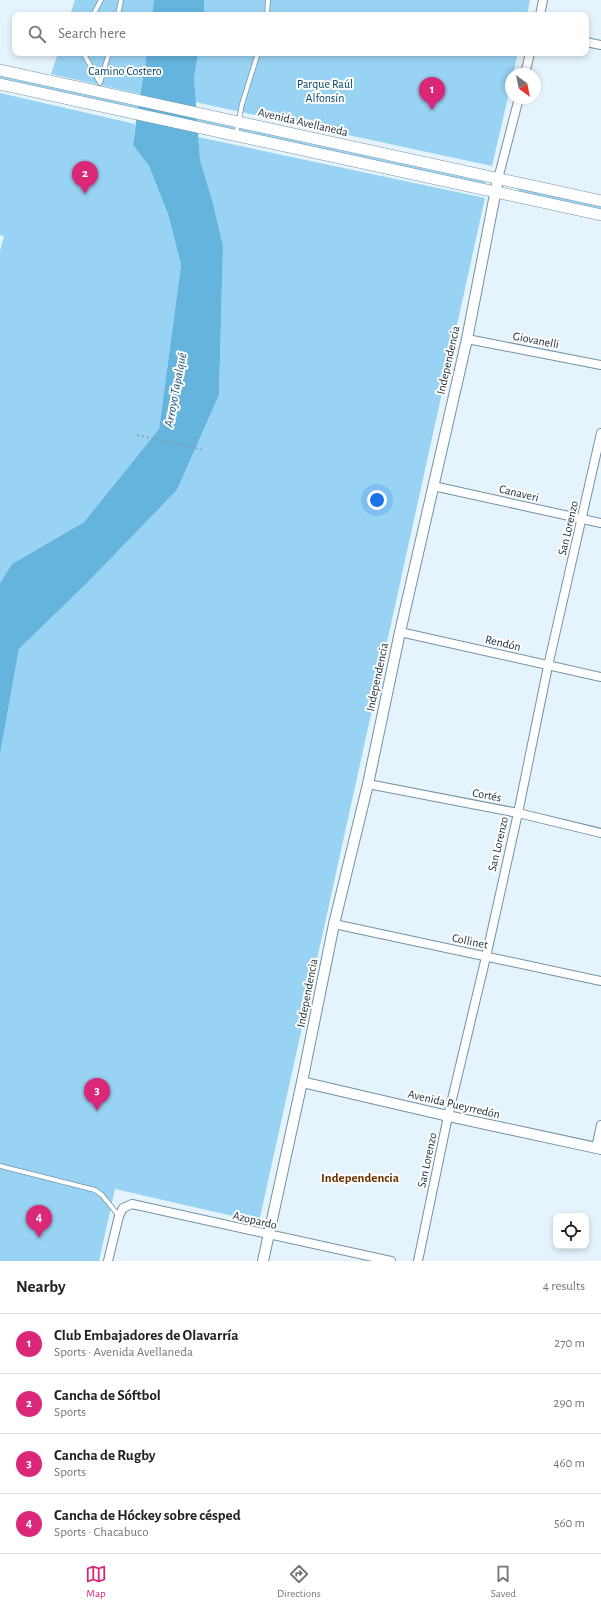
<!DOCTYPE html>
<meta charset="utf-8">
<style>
body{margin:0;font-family:"Alegreya Sans",sans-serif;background:#f6f6f6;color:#202124}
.controls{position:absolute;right:12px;bottom:12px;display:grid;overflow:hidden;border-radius:8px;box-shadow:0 2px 6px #0003}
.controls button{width:36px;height:36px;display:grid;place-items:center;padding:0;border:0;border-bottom:1px solid #e0e0e0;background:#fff;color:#202124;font:20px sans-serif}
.compass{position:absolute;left:505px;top:68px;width:36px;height:36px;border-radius:50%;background:#fff;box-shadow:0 2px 6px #0003;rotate:147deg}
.you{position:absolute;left:377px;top:500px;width:14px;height:14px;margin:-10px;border:3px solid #fff;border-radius:50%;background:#1a73e8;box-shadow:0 0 0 6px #1a73e833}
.badge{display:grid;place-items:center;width:26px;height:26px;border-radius:50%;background:#db2777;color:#fff;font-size:13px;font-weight:700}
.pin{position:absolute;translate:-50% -33px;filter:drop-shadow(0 1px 2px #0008)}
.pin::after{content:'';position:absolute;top:21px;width:14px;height:12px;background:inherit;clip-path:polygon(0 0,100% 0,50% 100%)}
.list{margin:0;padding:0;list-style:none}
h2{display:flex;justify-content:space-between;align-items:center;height:52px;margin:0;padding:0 16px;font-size:17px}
h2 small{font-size:13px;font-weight:400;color:#757577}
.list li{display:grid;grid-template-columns:26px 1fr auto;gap:12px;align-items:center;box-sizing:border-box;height:60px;padding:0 16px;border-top:1px solid #e0e0e0}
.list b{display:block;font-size:15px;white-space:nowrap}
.list p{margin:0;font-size:13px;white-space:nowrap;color:#757577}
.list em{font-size:13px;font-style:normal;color:#757577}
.icon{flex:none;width:22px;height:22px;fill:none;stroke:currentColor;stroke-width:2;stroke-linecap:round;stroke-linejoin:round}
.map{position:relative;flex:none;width:601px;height:1261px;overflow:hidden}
.search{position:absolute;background:#fff;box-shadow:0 2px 6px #0003;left:12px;right:12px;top:12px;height:44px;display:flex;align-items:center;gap:10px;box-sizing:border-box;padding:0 14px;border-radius:8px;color:#757577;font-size:15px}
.sheet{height:292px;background:#fff}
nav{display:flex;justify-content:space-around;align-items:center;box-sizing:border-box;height:56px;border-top:1px solid #e0e0e0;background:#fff;font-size:11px;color:#757577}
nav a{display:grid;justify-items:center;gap:2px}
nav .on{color:#db2777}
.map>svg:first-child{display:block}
.green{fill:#99d3f4}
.water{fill:#65b4de}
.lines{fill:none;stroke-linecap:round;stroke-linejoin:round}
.service-casing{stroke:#7093a7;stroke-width:5.5}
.minor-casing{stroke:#7093a7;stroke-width:10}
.tertiary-casing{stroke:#7093a7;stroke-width:12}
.secondary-casing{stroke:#7093a7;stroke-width:12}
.path{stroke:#88979f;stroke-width:1.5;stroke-dasharray:2 3;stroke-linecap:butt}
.service{stroke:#fff;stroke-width:4}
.minor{stroke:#fff;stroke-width:8}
.tertiary{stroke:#fff;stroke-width:10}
.secondary{stroke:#fff;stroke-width:11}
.labels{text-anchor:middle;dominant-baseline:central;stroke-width:4;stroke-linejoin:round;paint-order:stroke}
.park-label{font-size:12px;fill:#004763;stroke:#fefefe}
.street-label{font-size:12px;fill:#202f37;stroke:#fefefe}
.water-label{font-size:13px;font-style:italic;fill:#175573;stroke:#fefefe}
.neighbourhood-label{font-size:13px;font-weight:bold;fill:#6c3200;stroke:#fefefe}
</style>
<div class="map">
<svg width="601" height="1261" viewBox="0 0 601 1261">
<rect width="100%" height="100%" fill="#e5f3fc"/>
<g class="green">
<path d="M75 0H154L152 15H70Z"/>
<path d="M204 0H530L527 15H204Z"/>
<path d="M58 53H147L140 94 51 74Z"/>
<path d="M198 53H518L513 74H511V84L492 166 195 102 194 78Z"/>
<path d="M0 76 485 182 484 184 0 78Z"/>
<path d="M0 93 135 124 133 145 149 166 168 214 181 265 159 429 84 522 12 564 0 583V251L4 236 0 235Z"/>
<path d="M198 137 485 198 259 1222 115 1189 99 1261H0V754L19 649 87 583 177 490 219 395 223 246 213 203 200 160Z"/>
<path d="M519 188 601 207V209L518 191Z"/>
</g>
<g class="water">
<path d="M154 0H204V15H152Z"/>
<path d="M147 53H198L194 78 200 160 213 203 223 246 219 395 177 490 87 583 19 649 0 754V583L12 564 84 522 159 429 181 265 168 214 149 166 133 145 137 114Z"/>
</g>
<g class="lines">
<g class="service-casing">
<g id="service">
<path d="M93 15 101 0"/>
<path d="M118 15 121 0"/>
<path d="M267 15 268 0"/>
<path d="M85 53V56L100 83 109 53"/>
<path d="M236 135 242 104 258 53"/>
<path d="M0 1166 95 1190 102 1195 119 1216"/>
</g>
</g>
<g class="minor-casing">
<g id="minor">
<path d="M540 15 543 0"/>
<path d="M586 42 601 45"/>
<path d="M525 74 530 53"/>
<path d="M498 179 519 98"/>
<path d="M467 339 601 365"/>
<path d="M433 486 601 523"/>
<path d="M400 632 601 677"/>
<path d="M368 784 518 813 601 833"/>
<path d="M334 924 601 981"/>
<path d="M596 1148 601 1125"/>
<path d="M108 1261 119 1216 123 1208 132 1204 391 1261"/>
<path d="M418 1261 448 1116 486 957 518 813 548 666 601 433"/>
</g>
</g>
<g class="tertiary-casing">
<g id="tertiary">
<path d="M302 1082 448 1116 601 1149"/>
<path d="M263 1261 302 1082 334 924 368 784 400 632 467 339 498 179"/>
</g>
</g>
<g class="secondary-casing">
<g id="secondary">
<path d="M0 70 601 201"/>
<path d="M0 84 601 215"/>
</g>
</g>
<path class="path" d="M137 435 204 450"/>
<use href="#service" class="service"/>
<use href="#minor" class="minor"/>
<use href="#tertiary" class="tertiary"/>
<use href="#secondary" class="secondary"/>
</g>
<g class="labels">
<g class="park-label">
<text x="125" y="71">Camino Costero</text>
<text x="325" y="84">Parque Raúl<tspan x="325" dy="14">Alfonsín</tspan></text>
</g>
<g class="street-label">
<text transform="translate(303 122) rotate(13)">Avenida Avellaneda</text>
<text transform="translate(536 340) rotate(11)">Giovanelli</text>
<text transform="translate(448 360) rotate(-77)">Independencia</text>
<text transform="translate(519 493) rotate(13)">Canaveri</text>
<text transform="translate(568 528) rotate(-77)">San Lorenzo</text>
<text transform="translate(503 643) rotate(13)">Rendón</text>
<text transform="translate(377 677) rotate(-78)">Independencia</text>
<text transform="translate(487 795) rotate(11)">Cortés</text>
<text transform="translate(498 844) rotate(-77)">San Lorenzo</text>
<text transform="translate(470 941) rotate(12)">Collinet</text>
<text transform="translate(307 993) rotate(-79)">Independencia</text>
<text transform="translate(454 1104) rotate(13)">Avenida Pueyrredón</text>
<text transform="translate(427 1160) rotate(-78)">San Lorenzo</text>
<text transform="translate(255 1220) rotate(13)">Azopardo</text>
</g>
<g class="water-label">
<text transform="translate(176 390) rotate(-79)">Arroyo Tapalqué</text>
</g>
<g class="neighbourhood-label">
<text x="360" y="1178">Independencia</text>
</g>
</g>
</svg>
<div class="controls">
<button><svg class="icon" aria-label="locate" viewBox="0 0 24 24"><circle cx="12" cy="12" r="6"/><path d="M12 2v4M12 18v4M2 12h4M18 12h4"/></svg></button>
</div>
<svg class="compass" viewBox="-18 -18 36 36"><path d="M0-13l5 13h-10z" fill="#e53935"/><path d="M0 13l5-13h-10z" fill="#757577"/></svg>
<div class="you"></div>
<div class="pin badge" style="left:432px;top:110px">1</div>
<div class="pin badge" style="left:85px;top:194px">2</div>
<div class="pin badge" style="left:97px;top:1111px">3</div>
<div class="pin badge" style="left:39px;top:1238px">4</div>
<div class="search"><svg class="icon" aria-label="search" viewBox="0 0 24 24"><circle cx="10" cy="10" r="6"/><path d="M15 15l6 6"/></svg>Search here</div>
</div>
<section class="sheet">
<h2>Nearby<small>4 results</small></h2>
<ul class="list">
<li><span class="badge">1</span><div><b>Club Embajadores de Olavarría</b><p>Sports · Avenida Avellaneda</p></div><em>270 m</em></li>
<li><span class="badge">2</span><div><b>Cancha de Sóftbol</b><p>Sports</p></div><em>290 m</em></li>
<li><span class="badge">3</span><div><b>Cancha de Rugby</b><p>Sports</p></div><em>460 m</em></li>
<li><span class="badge">4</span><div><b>Cancha de Hóckey sobre césped</b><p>Sports · Chacabuco</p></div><em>560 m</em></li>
</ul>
</section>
<nav>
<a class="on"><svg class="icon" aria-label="map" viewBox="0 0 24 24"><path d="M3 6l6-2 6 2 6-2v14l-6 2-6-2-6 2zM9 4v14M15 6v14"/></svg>Map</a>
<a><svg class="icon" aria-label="directions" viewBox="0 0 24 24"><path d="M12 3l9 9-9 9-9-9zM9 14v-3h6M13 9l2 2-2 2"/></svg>Directions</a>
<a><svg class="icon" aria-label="saved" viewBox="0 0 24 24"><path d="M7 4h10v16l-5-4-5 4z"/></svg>Saved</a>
</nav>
